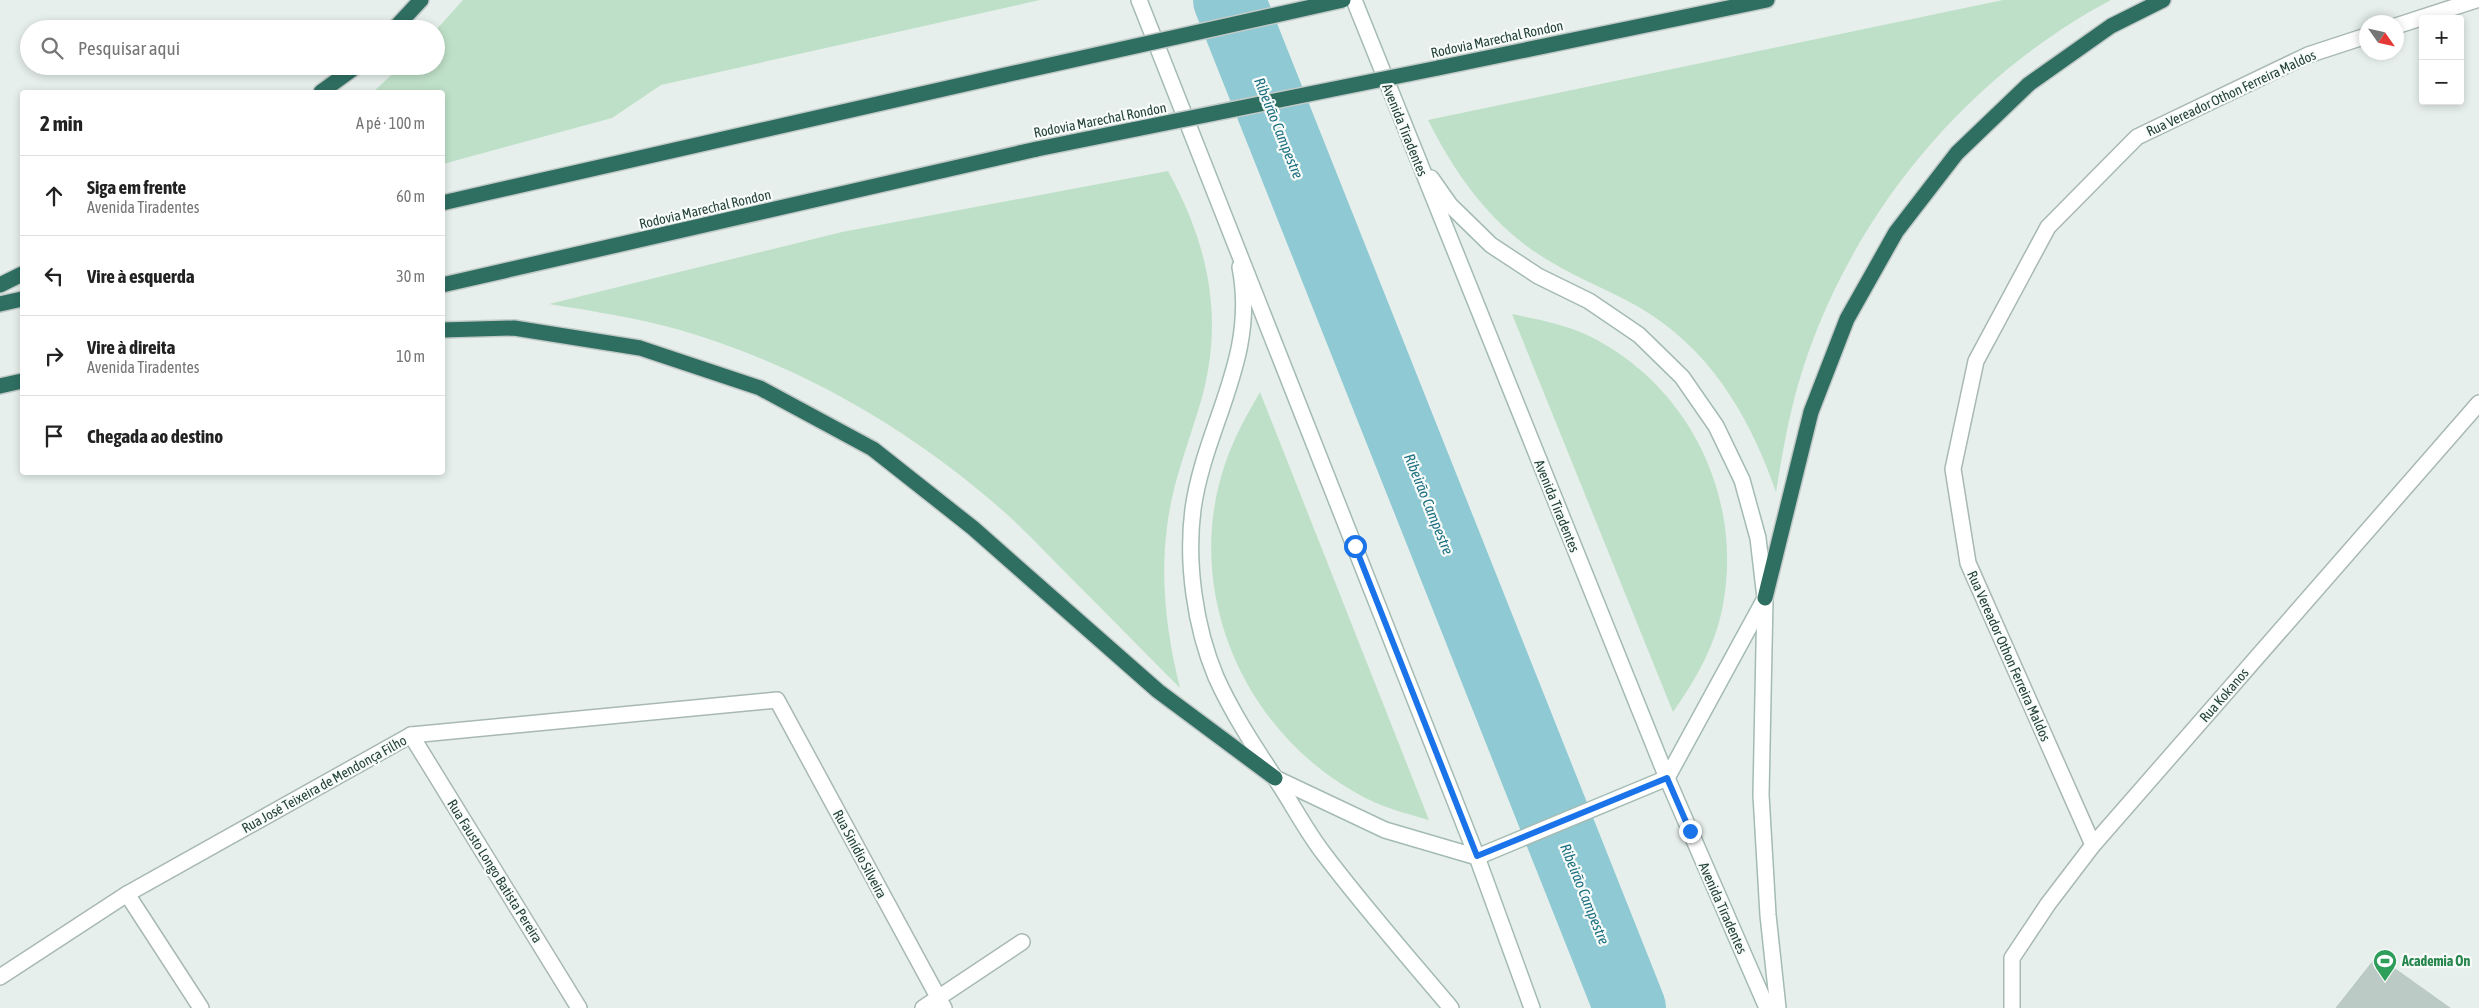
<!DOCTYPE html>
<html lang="pt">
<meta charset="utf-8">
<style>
body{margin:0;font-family:"Asap Condensed",sans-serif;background:#f2f2f2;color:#222}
.controls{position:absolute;right:15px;top:15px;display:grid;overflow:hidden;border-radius:5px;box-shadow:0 2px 8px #0003}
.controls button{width:45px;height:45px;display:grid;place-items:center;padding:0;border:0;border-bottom:1px solid #e0e0e0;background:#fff;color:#222;font:25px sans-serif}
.compass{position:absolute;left:2359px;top:15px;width:45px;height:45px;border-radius:50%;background:#fff;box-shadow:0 2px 8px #0003;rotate:124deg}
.stop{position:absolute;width:15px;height:15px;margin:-11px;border:4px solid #1a73e8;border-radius:50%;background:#fff}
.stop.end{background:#1a73e8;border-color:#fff;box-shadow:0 1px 5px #0008}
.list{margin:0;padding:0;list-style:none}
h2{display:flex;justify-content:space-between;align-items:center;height:65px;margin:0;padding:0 20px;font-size:21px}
h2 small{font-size:16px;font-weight:400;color:#767676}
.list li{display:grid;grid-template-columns:32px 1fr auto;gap:15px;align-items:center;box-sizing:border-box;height:80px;padding:0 20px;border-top:1px solid #e0e0e0}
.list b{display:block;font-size:19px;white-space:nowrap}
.list p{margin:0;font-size:16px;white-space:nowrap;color:#767676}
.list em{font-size:16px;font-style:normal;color:#767676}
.icon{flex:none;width:28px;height:28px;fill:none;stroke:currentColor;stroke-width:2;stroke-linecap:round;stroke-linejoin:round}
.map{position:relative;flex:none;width:2479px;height:1008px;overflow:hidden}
.search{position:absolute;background:#fff;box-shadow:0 2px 8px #0003;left:20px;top:20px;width:425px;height:55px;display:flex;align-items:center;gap:12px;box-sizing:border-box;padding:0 18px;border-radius:28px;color:#767676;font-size:19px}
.panel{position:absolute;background:#fff;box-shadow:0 2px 8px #0003;left:20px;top:90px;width:425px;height:385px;border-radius:5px}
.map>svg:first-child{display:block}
.green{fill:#bfe0c8}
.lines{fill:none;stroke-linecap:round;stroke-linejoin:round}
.river{stroke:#8ec9d4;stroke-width:72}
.building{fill:#bbcac4;stroke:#b8c9c2}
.street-casing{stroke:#a8b8b2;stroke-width:18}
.secondary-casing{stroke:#a4bbb3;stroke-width:18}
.highway-casing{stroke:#c2cac8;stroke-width:18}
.street{stroke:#fff;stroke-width:15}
.secondary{stroke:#fff;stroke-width:15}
.highway{stroke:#2f6f62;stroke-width:15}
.highway-bridge-casing{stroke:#c2cac8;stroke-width:18;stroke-linecap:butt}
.highway-bridge{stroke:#2f6f62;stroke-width:15}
.route{stroke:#1a73e8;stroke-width:6}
.labels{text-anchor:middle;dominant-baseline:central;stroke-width:4.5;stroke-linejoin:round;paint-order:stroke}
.street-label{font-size:14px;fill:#24423a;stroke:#f7fbf9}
.leisure-label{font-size:14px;font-weight:bold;fill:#27864d;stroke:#f7fbf9;text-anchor:start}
.water-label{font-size:15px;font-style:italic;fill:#1c6f80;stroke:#f7fbf9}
</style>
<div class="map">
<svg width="2479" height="1008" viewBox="0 0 2479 1008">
<rect width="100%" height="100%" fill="#e6efeb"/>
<g class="green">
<path d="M463 0H1040L661 85 612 118 443 164 442 92H373L401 66H436V30Z"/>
<path d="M2003 0H2111C1962 79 1845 223 1798 385 1788 420 1782 456 1776 492 1752 423 1716 358 1653 316 1619 293 1581 281 1546 259 1492 226 1456 176 1428 120Z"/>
<path d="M1168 171C1211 249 1226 327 1197 414 1185 453 1172 486 1167 527 1160 582 1167 635 1180 688 1143 651 1107 614 1070 577 1050 557 1031 537 1011 518 916 432 803 366 680 330 637 318 593 311 549 304L842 232Z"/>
<path d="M1512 314C1536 319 1562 324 1585 334 1689 383 1745 498 1722 610 1714 648 1695 681 1673 712Z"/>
<path d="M1260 392 1429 820C1405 813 1380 807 1358 794 1243 731 1182 590 1225 464 1234 438 1246 416 1260 392Z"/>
</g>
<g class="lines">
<path class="river" d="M1229 0 1630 1008"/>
</g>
<path class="building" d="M2377 956 2450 1008H2336Z"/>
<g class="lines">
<g class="street-casing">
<g id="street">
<path d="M2396 26 2476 0"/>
<path d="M411 735 579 1008"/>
<path d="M2093 845 1968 563 1953 469 1976 361 2048 227 2137 137 2308 55 2366 36"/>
<path d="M127 894 201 1008"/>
<path d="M0 977 127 894 411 735 777 700 944 1008"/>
<path d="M923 1008 1022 942"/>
<path d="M2012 1008V958L2048 904 2093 845 2479 403"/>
</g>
</g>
<g class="secondary-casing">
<g id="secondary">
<path d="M1139 0 1477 857 1532 1008"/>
<path d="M1354 0 1667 778 1767 1008"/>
<path d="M1431 178 1450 205 1491 245 1538 276 1589 301 1639 335 1682 377 1716 426 1742 480 1758 538 1765 598 1761 795 1768 915 1778 1008"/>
<path d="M1240 267C1258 358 1205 424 1193 509 1186 563 1195 627 1216 677 1233 715 1256 749 1279 784 1294 807 1307 832 1324 854 1364 907 1408 957 1451 1008"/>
<path d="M1275 778 1385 830 1477 857 1667 778 1763 602"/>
</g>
</g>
<g class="highway-casing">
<g id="highway">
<path d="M394 29 421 0"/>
<path d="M1438 68 1767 0"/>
<path d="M321 92 357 66"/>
<path d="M442 203 1005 75"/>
<path d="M0 285 22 274"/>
<path d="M442 285 1037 149"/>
<path d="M0 304 22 299"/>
<path d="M442 330 514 328 640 348 760 388 873 449 973 528 1158 691 1275 778"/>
<path d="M0 386 22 381"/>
<path d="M1765 598 1811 412 1847 319 1896 232 1957 153 2029 84 2111 26 2163 0"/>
</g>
</g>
<use href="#street" class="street"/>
<use href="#secondary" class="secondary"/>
<use href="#highway" class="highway"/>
<g class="highway-bridge-casing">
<g id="highway-bridge">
<path d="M1005 75 1343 0"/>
<path d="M1037 149 1438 68"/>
</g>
</g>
<use href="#highway-bridge" class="highway-bridge"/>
</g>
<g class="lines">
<path class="route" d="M1355 546 1477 856 1667 778 1690 831"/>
</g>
<defs>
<g id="stadium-pin" transform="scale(1.25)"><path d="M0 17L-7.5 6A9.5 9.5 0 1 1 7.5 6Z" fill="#2e9e5b" stroke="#f7fbf9"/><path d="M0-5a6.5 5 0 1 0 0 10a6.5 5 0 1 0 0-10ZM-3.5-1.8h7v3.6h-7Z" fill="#fff"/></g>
</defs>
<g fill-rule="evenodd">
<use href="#stadium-pin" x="2385" y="961"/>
</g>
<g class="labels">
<g class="street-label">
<text transform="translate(1497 39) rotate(-12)">Rodovia Marechal Rondon</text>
<text transform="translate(2231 93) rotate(-25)">Rua Vereador Othon Ferreira Maldos</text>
<text transform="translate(1100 120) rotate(-11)">Rodovia Marechal Rondon</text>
<text transform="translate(1405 130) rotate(68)">Avenida Tiradentes</text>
<text transform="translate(705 209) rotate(-13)">Rodovia Marechal Rondon</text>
<text transform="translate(1557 506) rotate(68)">Avenida Tiradentes</text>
<text transform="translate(2009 656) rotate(66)">Rua Vereador Othon Ferreira Maldos</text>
<text transform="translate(2224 695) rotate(-49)">Rua Kokanos</text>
<text transform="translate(324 784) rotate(-29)">Rua José Teixeira de Mendonça Filho</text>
<text transform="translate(860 854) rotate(62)">Rua Sinídio Silveira</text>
<text transform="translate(495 871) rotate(58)">Rua Fausto Longo Batista Pereira</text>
<text transform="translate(1723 908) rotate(66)">Avenida Tiradentes</text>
</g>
<g class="leisure-label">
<text x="2402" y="961">Academia On</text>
</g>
<g class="water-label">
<text transform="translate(1279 128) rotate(68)">Ribeirão Campestre</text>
<text transform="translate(1429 504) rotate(68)">Ribeirão Campestre</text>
<text transform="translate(1585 894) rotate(68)">Ribeirão Campestre</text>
</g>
</g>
</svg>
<div class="controls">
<button>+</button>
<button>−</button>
</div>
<svg class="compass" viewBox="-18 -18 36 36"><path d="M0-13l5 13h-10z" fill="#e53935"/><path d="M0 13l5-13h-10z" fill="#767676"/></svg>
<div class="stop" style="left:1355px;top:546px"></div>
<div class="stop end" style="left:1690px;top:831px"></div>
<div class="search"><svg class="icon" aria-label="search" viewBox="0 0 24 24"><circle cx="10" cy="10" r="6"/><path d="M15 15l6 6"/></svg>Pesquisar aqui</div>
<section class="panel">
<h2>2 min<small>A pé · 100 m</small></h2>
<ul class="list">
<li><svg class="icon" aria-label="ahead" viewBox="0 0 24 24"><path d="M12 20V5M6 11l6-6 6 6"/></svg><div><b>Siga em frente</b><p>Avenida Tiradentes</p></div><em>60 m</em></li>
<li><svg class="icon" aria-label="left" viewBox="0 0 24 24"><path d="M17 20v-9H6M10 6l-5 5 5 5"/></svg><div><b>Vire à esquerda</b></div><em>30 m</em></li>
<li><svg class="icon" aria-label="right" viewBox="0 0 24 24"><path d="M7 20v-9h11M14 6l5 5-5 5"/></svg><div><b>Vire à direita</b><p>Avenida Tiradentes</p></div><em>10 m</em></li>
<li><svg class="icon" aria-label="arrive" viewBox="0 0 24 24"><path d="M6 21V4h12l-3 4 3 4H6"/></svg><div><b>Chegada ao destino</b></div></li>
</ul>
</section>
</div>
